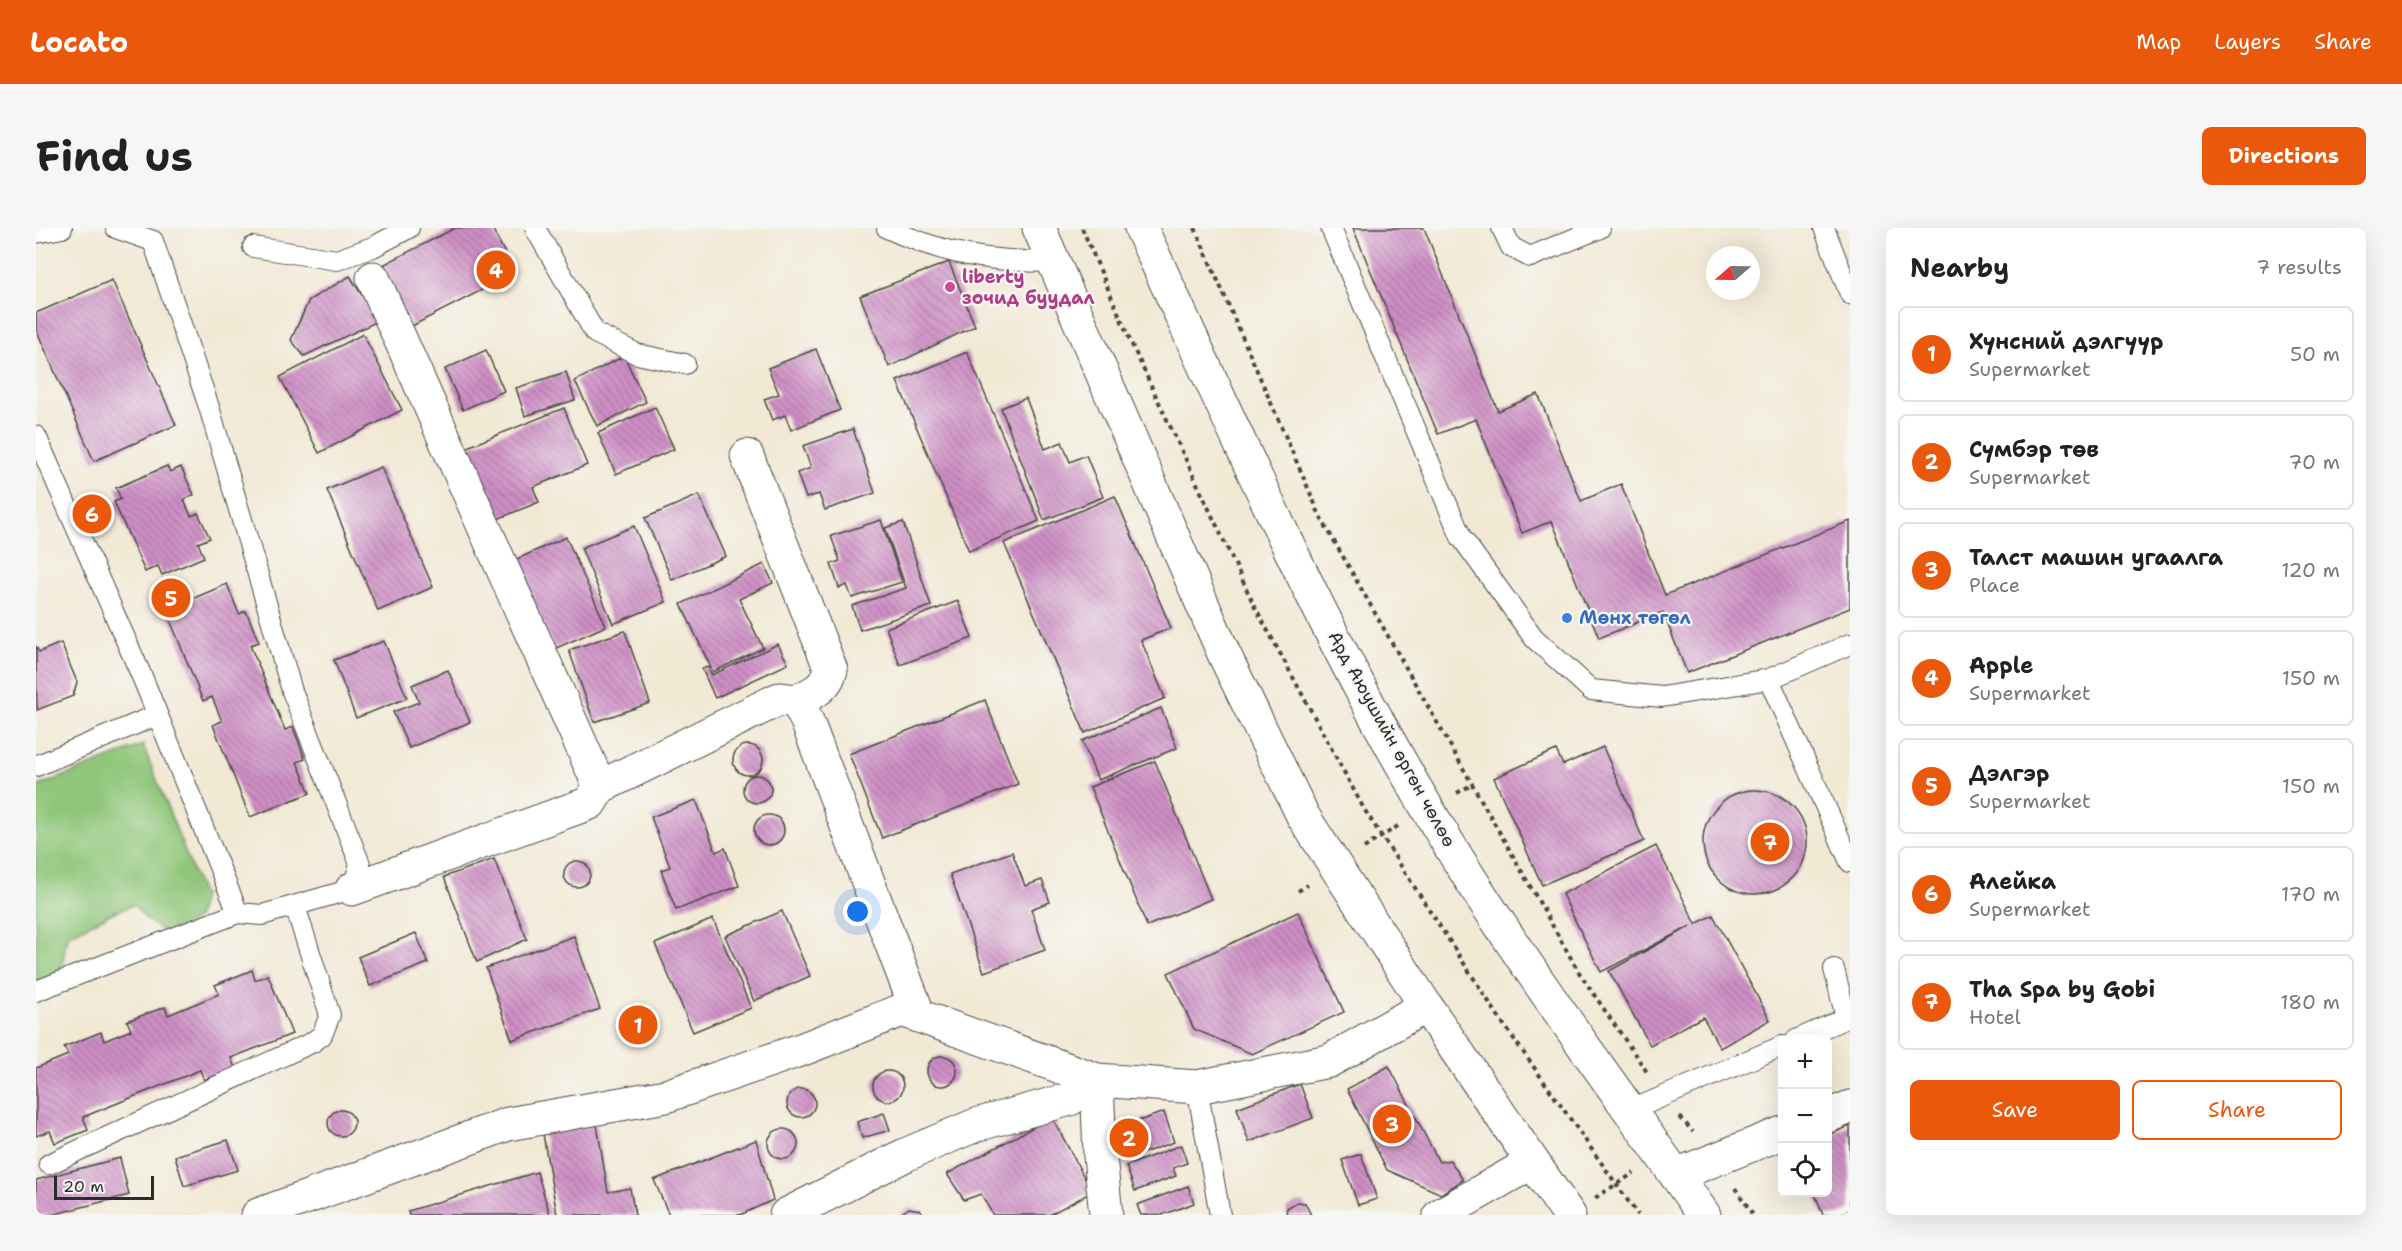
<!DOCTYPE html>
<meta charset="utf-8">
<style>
body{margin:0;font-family:"Shantell Sans",sans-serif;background:#f6f6f6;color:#222}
.controls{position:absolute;right:18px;bottom:18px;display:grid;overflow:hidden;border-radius:9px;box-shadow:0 6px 24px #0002}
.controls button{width:54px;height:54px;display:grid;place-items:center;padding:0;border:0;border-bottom:2px solid #e0e0e0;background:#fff;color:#222;font:30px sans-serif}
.compass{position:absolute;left:1670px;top:18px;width:54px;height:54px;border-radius:50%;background:#fff;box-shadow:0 6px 24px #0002;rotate:250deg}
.scale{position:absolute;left:18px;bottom:15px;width:100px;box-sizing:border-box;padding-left:6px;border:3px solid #2b2b2b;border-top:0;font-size:16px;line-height:21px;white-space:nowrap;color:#2b2b2b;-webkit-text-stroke:4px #f6f6f2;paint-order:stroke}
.you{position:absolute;left:822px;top:684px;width:21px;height:21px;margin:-15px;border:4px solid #fff;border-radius:50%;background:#1a73e8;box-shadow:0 0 0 9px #1a73e833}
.badge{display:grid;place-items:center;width:39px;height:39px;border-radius:50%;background:#ea580c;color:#fff;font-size:20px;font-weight:700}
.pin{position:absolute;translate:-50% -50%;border:3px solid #fff;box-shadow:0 2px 6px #0006}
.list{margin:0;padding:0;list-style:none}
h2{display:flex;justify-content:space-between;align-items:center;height:78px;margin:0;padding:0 24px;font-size:26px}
h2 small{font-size:20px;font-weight:400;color:#767676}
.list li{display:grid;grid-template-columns:39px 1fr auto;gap:18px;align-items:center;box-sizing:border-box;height:96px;margin:0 12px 12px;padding:0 12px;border:2px solid #e0e0e0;border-radius:9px}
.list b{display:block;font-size:22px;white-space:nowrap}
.list p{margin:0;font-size:20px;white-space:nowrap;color:#767676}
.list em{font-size:20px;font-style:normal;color:#767676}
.actions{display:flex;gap:12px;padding:18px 24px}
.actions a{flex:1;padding:14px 0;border:2px solid #ea580c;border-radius:9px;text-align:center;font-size:21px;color:#ea580c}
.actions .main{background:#ea580c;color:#fff}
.icon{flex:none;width:33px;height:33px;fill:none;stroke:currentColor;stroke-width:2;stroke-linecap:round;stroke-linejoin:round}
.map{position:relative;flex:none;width:1814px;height:987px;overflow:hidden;border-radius:9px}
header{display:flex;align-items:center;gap:36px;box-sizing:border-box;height:84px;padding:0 30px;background:#ea580c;color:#fff}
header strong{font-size:28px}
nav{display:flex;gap:33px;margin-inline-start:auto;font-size:21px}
.intro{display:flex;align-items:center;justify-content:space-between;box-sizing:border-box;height:144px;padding:0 36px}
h1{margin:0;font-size:42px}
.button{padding:15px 27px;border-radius:9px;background:#ea580c;color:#fff;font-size:21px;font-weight:700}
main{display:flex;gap:36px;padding:0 36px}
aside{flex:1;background:#fff;border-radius:9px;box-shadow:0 6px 24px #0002}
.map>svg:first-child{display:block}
.green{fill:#8fc679;stroke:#5d7852;stroke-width:1.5}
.building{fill:url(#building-back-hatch)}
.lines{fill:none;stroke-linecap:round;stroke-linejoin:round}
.service-casing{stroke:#494844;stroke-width:22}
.minor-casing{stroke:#494844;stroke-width:35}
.primary-casing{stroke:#494844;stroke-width:35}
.path{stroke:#494844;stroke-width:4;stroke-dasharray:4.5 4.5;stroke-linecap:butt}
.service{stroke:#fff;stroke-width:20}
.minor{stroke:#fff;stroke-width:33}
.primary{stroke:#fff;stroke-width:33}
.hotel-dot{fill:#d1479c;stroke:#f6f6f2;stroke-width:2}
.shop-dot{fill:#3f7fe0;stroke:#f6f6f2;stroke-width:2}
.labels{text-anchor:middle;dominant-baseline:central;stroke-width:4.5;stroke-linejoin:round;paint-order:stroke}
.hotel-label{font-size:18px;font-weight:bold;fill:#b23c85;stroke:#f6f6f2;text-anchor:start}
.shop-label{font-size:18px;font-weight:bold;fill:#366cbe;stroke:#f6f6f2;text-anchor:start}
.street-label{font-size:18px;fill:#2b2b2b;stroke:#f6f6f2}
</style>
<header>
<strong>Locato</strong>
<nav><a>Map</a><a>Layers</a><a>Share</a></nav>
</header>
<div class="intro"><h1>Find us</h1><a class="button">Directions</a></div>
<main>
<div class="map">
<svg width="1814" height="987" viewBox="0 0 1814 987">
<defs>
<pattern id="building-back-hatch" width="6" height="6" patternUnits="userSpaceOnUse" patternTransform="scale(1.5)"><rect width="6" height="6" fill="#ce8ec5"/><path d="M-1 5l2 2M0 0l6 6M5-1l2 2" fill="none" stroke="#a774a0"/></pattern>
</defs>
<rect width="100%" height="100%" fill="#f6f6f2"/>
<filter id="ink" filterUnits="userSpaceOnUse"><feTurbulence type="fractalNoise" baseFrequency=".0167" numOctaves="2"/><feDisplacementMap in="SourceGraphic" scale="12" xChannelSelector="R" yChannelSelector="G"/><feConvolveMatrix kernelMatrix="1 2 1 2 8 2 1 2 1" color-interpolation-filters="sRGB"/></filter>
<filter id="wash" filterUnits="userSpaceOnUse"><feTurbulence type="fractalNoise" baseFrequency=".008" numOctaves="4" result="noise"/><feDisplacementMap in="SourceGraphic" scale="24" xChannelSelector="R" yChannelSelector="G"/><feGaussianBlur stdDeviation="1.35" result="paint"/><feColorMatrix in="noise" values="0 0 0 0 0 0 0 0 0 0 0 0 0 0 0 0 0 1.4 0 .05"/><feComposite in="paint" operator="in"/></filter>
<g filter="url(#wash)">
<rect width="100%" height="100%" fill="#f2e9d5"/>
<path class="green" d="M107 517 167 669 161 690 147 699 127 704 110 691 98 677 78 684 31 708 25 743 0 759V559Z"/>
<g id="blocks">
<g class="building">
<path d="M419 0H456L479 45 376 98 345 38Z"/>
<path d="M1317 0H1388L1462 183 1502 166 1545 273 1585 256 1629 367 1814 293V380L1651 445 1627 384 1563 410 1516 293 1486 305 1440 191 1402 206Z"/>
<path d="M913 34 939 98 853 139 824 68Z"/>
<path d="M314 48 342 93 268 128 255 112 273 72Z"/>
<path d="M76 52 140 197 58 233 0 101V85Z"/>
<path d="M327 106 366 182 283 225 244 149Z"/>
<path d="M780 121 804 182 755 202 749 187 736 192 728 171 743 166 732 140Z"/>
<path d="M450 122 468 163 427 182 409 141Z"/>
<path d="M931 124 1003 293 933 323 861 153Z"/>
<path d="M588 128 610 174 561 198 539 153Z"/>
<path d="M530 144 539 172 489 188 480 160Z"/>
<path d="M990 170 1009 221 1026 214 1034 234 1050 227 1067 269 1008 292 965 180Z"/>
<path d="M619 179 638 221 580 246 562 205Z"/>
<path d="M528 180 551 237 497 259 503 274 459 292 429 220Z"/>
<path d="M817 201 839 265 789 282 783 266 770 270 761 245 775 240 767 218Z"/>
<path d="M131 238 134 244 145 239 158 267 148 272 155 288 162 285 174 310 162 315 168 329 126 347 122 338 109 344 78 274 85 271 80 260Z"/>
<path d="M345 239 397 359 342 383 291 262Z"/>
<path d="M663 267 690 328 636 352 609 290Z"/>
<path d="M1079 268 1135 400 1105 412 1129 470 1049 505 968 315Z"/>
<path d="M845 292 866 354 816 370 811 357 803 360 795 336 804 333 795 308Z"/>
<path d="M867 294 895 378 824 402 816 378 870 360 849 300Z"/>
<path d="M598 298 630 374 577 396 545 320Z"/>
<path d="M530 309 570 398 518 421 479 332Z"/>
<path d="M728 336 737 355 703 371 727 420 677 444 645 376Z"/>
<path d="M191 356 203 386 210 383 223 414 214 417 249 502 257 499 269 531 261 534 274 565 214 589 177 497 186 493 176 469 167 473 130 382Z"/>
<path d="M922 373 936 410 864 437 850 400Z"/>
<path d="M589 403 614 475 558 494 533 422Z"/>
<path d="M348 413 371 470 320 490 298 432Z"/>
<path d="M25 415 41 454 37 468 1 482 0 418 3 424Z"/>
<path d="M742 416 752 436 679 470 666 441 672 439 676 447Z"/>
<path d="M412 442 434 494 373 520 357 484 383 474 376 457Z"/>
<path d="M949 472 982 556 846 610 813 526Z"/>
<path d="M1125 480 1141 520 1062 552 1046 513Z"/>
<circle cx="712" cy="532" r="15"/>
<path d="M1567 519 1608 613 1506 657 1458 550 1520 522 1527 537Z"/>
<path d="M1119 533 1175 671 1111 698 1054 559Z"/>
<circle cx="721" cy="561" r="14"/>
<circle cx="1719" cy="614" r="52"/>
<path d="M660 572 680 624 689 620 703 658 640 682 625 642 634 639 615 589Z"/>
<circle cx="733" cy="602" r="15"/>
<path d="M1620 618 1660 696 1677 687 1734 792 1684 820 1667 789 1614 817 1573 743 1655 698 1565 744 1526 666Z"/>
<path d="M976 624 989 658 1006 652 1014 674 995 681 1009 722 948 744 914 646Z"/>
<path d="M458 631 491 711 441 734 408 649Z"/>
<circle cx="541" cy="646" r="13"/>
<path d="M746 683 774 748 718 773 689 708Z"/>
<path d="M1262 684 1308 784 1216 826 1158 801 1132 745Z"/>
<path d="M677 691 715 780 657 804 619 716Z"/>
<path d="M380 705 392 735 334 758 322 729Z"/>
<path d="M538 708 564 781 476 812 450 740Z"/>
<path d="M216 742 219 752 232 747 256 806 195 830 199 840 168 852 164 842 47 889 52 902 19 915 14 903 0 908V840L32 827 28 819 65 804 68 813 95 802 91 793 129 779 132 787 183 766 179 757Z"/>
<circle cx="906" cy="843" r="15"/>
<path d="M1353 838 1403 934 1414 932 1427 952 1405 966 1351 942 1311 861Z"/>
<circle cx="852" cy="858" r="15"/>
<path d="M1264 856 1277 890 1213 914 1201 880Z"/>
<circle cx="765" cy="875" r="14"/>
<circle cx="305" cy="895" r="13"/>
<path d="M1128 884 1138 914 1088 932 1077 902Z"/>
<path d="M848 885 854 902 826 910 821 894Z"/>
<path d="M1016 889 1056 964 1013 987H957L945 966 928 972 911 946Z"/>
<path d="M561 897 572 964 594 960 599 987H521L507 906Z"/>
<path d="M1814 898V982L1802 987H1787L1778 964H1792V907Z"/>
<circle cx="747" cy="916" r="15"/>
<path d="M192 912 202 942 148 958 139 928Z"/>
<path d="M720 912 737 972 704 987H633L618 952Z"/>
<path d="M1145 917 1151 935 1137 940 1140 948 1099 963 1090 938Z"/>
<path d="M1325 926 1341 971 1322 977 1306 932Z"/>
<path d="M84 930 93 967 15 987H0V952Z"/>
<path d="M501 944 514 987H373L372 983Z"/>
<path d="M1152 958 1158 975 1126 987H1105L1101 977Z"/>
<path d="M1261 974 1269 975 1275 987H1250L1251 980Z"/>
<path d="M873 980 884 982 888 987H863Z"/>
</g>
</g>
</g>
<g filter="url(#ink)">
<use href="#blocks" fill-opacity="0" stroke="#494844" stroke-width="1.5"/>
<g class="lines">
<g class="service-casing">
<g id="service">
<path d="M499 0 559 105 601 126 649 136"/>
<path d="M851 0C911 28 953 33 1017 34"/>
<path d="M1295 0 1425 309 1498 410 1555 462 1626 469 1733 451 1814 416"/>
<path d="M1466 0 1475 19 1494 29 1564 0"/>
<path d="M1788 0 1814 66"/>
<path d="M0 5 26 0"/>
<path d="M217 19 301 32 337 19 373 0"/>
<path d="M0 208 107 451 202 685"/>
<path d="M1733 451 1814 634"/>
<path d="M0 538 121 487"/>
<path d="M0 763 202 685 226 687 316 661 324 636 256 463 173 179 117 13 80 0"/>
<path d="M1760 812 1810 790 1798 741"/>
<path d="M1161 859 1184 987"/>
<path d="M1593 883 1746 818"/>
<path d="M13 936 277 814 286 807 294 787 259 678"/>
</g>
</g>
<g class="minor-casing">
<g id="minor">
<path d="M337 50 564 559"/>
<path d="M711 228 795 442C790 460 777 465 761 473"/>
<path d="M316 661 554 575 564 559 743 471 761 473 771 493 883 788"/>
<path d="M1792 888 1814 879"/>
<path d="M1640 947 1746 905"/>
<path d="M222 987 472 896 630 868 767 821 866 782 1061 852 1161 859 1293 833 1390 778"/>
<path d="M750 987 869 927 940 897 1034 871 1061 852 1064 928 1070 987"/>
<path d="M1404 987 1495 935"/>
</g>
</g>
<g class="primary-casing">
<g id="primary">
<path d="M1003 0 1188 426 1267 588 1390 778 1533 987"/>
<path d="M1105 0C1196 196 1281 394 1391 580 1474 722 1574 853 1668 987"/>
</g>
</g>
<g class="path">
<path d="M1046 0 1097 119 1218 377 1328 581 1466 794 1602 987"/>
<path d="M1159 0 1285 290 1544 746 1613 847"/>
<path d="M1421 565 1437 556"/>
<path d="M1328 620 1362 598"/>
<path d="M1262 663 1272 657"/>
<path d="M1644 889 1657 904"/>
<path d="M1699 960 1717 987"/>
<path d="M1559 970 1598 945"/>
</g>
<use href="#service" class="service"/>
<use href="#minor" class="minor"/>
<use href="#primary" class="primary"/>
</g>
</g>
<circle class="hotel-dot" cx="914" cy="59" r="6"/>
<circle class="shop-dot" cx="1531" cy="390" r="6"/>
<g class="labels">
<g class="hotel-label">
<text x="926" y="49">liberty<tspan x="926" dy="21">зочид буудал</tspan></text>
</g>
<g class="shop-label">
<text x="1543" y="390">Мөнх төгөл</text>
</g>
<g class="street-label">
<text transform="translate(1356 511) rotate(61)">Ард Аюушийн өргөн чөлөө</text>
</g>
</g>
</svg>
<div class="controls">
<button>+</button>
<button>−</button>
<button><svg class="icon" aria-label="locate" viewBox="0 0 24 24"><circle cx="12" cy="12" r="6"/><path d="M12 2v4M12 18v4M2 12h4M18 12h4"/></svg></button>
</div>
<svg class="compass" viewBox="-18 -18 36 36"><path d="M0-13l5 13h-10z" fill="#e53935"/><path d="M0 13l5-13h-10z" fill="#767676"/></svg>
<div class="scale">20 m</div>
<div class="you"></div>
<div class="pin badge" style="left:602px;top:797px">1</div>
<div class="pin badge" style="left:1093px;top:910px">2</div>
<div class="pin badge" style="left:1356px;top:896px">3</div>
<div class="pin badge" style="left:460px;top:42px">4</div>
<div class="pin badge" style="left:135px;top:370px">5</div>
<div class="pin badge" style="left:56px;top:286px">6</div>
<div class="pin badge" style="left:1734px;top:614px">7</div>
</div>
<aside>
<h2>Nearby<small>7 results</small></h2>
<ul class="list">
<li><span class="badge">1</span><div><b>Хүнсний дэлгүүр</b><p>Supermarket</p></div><em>50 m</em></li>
<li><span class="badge">2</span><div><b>Сүмбэр төв</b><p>Supermarket</p></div><em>70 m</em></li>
<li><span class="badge">3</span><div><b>Талст машин угаалга</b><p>Place</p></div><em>120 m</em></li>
<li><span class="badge">4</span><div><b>Apple</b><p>Supermarket</p></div><em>150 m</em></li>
<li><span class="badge">5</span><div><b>Дэлгэр</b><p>Supermarket</p></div><em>150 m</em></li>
<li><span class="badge">6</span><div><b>Алейка</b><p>Supermarket</p></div><em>170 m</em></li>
<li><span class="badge">7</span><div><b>Tha Spa by Gobi</b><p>Hotel</p></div><em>180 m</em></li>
</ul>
<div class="actions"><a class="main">Save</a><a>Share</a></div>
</aside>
</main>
